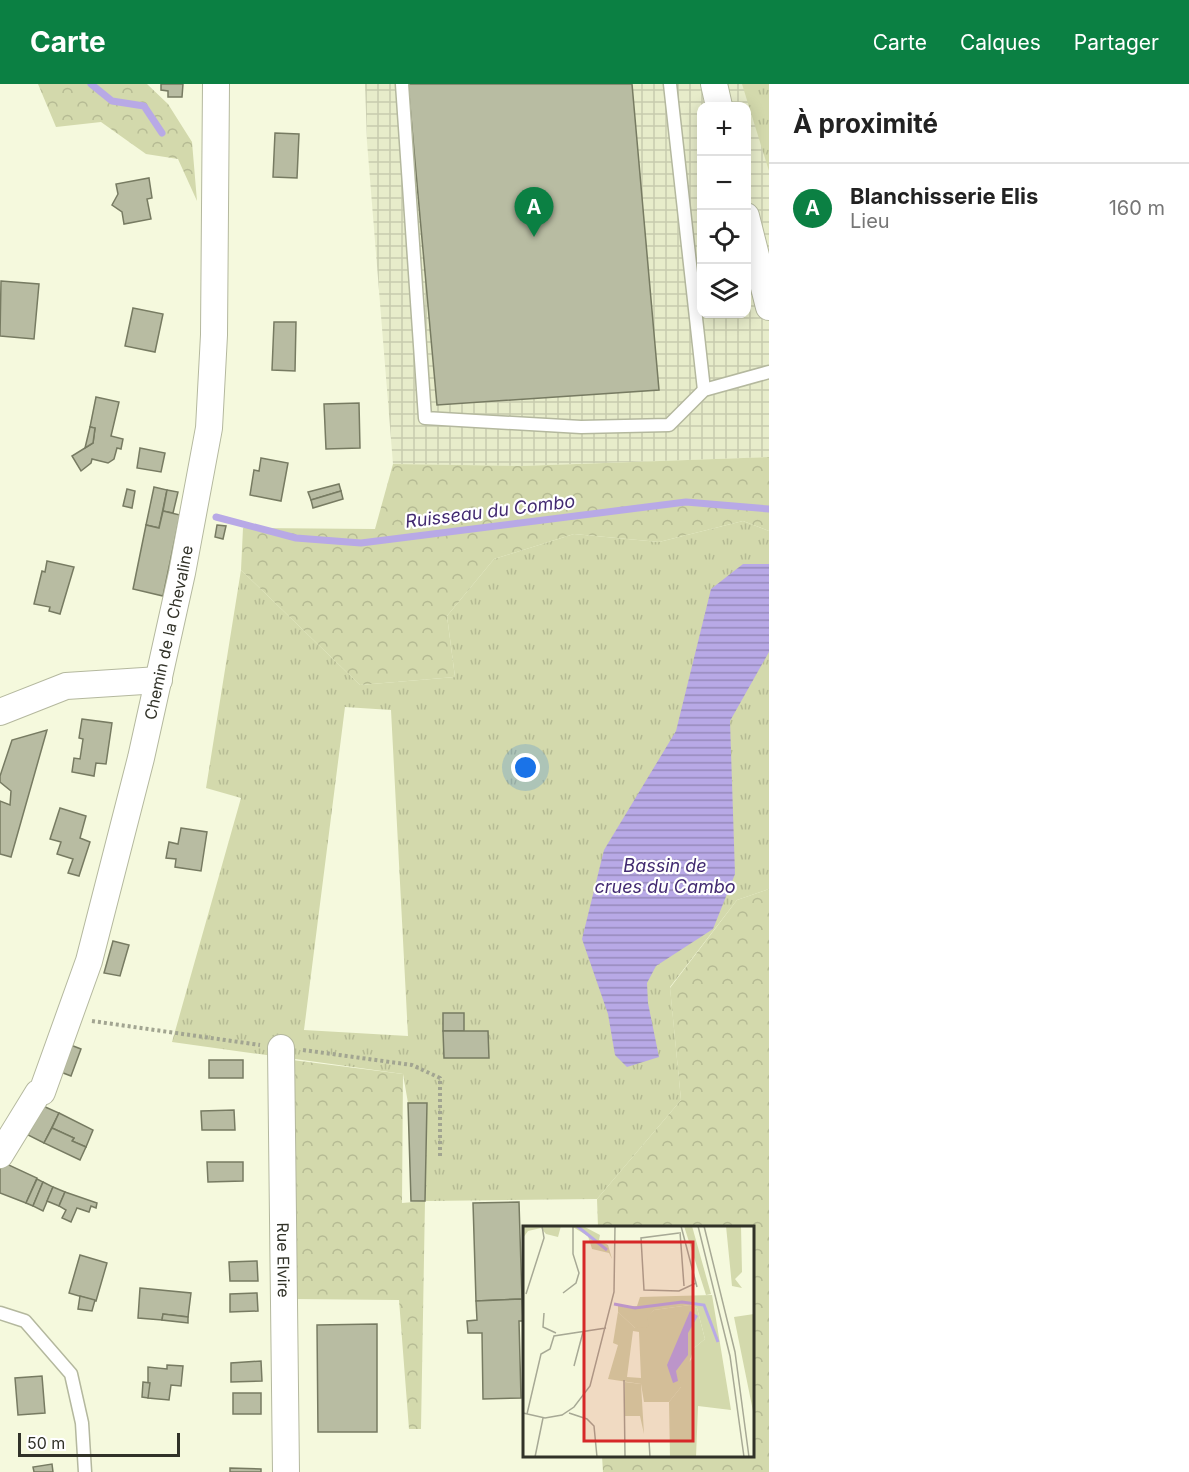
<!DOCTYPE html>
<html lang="fr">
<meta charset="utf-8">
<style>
body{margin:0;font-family:Inter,sans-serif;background:#f2f2f2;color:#222}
.controls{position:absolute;right:18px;top:18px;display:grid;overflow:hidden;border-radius:12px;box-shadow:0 3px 15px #0003}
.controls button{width:54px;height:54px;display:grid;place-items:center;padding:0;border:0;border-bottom:2px solid #e0e0e0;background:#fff;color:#222;font:30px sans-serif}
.scale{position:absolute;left:18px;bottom:15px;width:162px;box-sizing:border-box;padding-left:6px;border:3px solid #313228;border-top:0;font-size:16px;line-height:21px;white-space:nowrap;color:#313228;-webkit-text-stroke:4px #fff;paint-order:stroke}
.you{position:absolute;left:526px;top:684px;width:21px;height:21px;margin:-15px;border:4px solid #fff;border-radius:50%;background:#1a73e8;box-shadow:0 0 0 9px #1a73e833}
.badge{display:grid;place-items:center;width:39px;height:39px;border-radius:50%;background:#0b8043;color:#fff;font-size:20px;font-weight:700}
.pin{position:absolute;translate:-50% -50px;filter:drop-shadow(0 2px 3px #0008)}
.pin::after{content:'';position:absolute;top:32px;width:21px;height:18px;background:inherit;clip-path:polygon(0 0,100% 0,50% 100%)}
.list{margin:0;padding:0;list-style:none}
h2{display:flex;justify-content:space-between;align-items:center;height:78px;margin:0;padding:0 24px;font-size:26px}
h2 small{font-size:20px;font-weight:400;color:#767676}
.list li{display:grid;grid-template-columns:39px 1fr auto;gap:18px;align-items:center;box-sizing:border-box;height:90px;padding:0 24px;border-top:2px solid #e0e0e0}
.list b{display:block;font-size:22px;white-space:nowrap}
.list p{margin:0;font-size:20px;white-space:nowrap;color:#767676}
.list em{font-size:20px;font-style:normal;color:#767676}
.icon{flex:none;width:33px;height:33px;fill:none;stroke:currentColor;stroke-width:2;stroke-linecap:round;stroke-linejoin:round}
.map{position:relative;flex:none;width:769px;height:1388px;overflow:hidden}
header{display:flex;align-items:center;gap:36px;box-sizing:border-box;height:84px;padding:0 30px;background:#0b8043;color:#fff}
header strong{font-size:28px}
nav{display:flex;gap:33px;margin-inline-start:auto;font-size:21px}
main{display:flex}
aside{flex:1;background:#fff}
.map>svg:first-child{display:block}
.industrial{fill:url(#industrial-grid);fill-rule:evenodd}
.grass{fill:url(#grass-tufts);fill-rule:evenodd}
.forest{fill:url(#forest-crowns)}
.water{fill:url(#water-rules)}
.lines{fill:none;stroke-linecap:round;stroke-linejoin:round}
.stream{stroke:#b8a9e6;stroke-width:7}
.building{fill:#b8bca2;stroke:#777b62;stroke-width:1.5}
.service-casing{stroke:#b4b89e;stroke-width:15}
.minor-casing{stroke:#b4b89e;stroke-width:28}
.path{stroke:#a2a591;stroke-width:4;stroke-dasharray:3 3;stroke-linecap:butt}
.service{stroke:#fff;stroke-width:12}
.minor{stroke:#fff;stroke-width:26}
.labels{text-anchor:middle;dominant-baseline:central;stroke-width:4.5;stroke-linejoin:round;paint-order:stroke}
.street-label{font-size:16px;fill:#313228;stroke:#fff}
.water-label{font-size:18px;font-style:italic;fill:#422a71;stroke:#fff}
.inset-river{fill:none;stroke:#b8a9e6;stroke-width:3}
.inset-road{fill:none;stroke:#a7a995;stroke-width:1.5}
.view{fill:#d62828;fill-opacity:0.15;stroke:#d62828;stroke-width:3}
.inset-edge{fill:none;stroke:#313228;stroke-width:3}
</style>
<header>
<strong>Carte</strong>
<nav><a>Carte</a><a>Calques</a><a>Partager</a></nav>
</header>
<main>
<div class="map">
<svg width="769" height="1388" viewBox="0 0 769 1388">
<defs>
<pattern id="industrial-grid" width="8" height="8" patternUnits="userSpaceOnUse" patternTransform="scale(1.5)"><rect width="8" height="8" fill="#e7ecca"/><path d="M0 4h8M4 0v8" fill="none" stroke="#c7cbae"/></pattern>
<pattern id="grass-tufts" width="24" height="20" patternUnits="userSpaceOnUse" patternTransform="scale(1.5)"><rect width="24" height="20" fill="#d3d9ac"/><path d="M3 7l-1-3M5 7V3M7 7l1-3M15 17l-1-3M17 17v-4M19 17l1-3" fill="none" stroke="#b6bb94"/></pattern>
<pattern id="forest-crowns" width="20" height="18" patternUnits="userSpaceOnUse" patternTransform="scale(1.5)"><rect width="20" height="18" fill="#d3d9ac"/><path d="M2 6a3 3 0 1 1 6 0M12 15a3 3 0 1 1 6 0" fill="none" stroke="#b6bb94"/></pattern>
<pattern id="water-rules" width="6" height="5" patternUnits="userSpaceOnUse" patternTransform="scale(1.5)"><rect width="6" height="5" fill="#b8a9e6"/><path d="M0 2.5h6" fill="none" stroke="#968aba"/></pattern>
</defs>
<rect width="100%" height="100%" fill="#f5f9dd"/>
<path class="industrial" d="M365 0H769V373L521 382 393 380 367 58ZM702 22H746V230H702Z"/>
<g class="grass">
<path d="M742 0H769V87Z"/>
<path d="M743 437 769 447V805L737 816 670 903 681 1016 597 1115 425 1117 427 1019H408L403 990 172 958 241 714 206 704 241 486 360 601 455 593 447 532 494 475 574 450 659 458ZM345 623 391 626 408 952 304 946Z"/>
</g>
<g class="forest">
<path d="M38 0H147L168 20 192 58 197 117 178 75 146 70 101 38 56 43Z"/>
<path d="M769 373V447L743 437 659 458 574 450 494 475 447 532 455 593 360 601 241 486 243 444 375 445 393 380 521 382Z"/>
<path d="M769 805V1388H603L602 1372H752V1144L598 1143 597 1115 681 1016 670 904 737 816Z"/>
<path d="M292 976 403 990 402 1119 425 1117 421 1345H409L399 1216 293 1215Z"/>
</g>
<path class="water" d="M743 480H769V568L730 637 735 790 713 845 656 882 647 899 648 919 659 973 627 983 615 971 608 930 582 855 604 766 676 647 711 505Z"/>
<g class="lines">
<g class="stream">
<path d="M91 0 112 17 144 22 162 49"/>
<path d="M216 433 296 454 361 459 686 418 769 425"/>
</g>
</g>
<g class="building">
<path d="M161 0H183L182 13H168V7L161 6Z"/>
<path d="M408 0H632L659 306 437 321Z"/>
<path d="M275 49 299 50 297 94 273 93Z"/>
<path d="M149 94 152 114 147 115 151 135 124 140 122 128 112 121 118 110 116 100Z"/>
<path d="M1 197 39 200 34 255 0 252Z"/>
<path d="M133 224 163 230 155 268 125 262Z"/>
<path d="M274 238H296L295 287 272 286Z"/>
<path d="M96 313 119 318 111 352 123 355 121 365 117 364 114 375 108 379 92 375 91 379 81 387 72 372 93 359 95 344 90 343Z"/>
<path d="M359 319 360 364 326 365 324 320Z"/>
<path d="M90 343 95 344 93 359 85 364Z"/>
<path d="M140 364 165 369 161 388 137 384Z"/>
<path d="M261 374 288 379 281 417 250 411 254 386 259 387Z"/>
<path d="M339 400 341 407 311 416 308 408Z"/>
<path d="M154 403 167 406 159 444 146 441Z"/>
<path d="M127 405 135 407 132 424 123 422Z"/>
<path d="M167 406 178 408 173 429 163 427Z"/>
<path d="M341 407 343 415 313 424 311 416Z"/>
<path d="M163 427 180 431 163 512 133 505 146 441 159 444Z"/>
<path d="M217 441 226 442 223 455 215 453Z"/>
<path d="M47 477 74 483 60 530 49 527 50 523 34 520 42 487 45 488Z"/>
<path d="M82 635 112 639 106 680 96 679 94 692 72 688 74 674 80 675 83 655 79 654Z"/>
<path d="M47 646 11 773 0 770V717L10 721 11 707 0 698V692L12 656Z"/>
<path d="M60 724 86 732 80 754 90 758 79 792 68 789 73 775 57 770 61 758 50 755Z"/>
<path d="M181 744 207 748 201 787 175 783 176 775 166 774 169 758 178 760Z"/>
<path d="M113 857 129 861 120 892 104 889Z"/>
<rect x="443" y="929" width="21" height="18"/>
<path d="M443 947H488L489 974H444Z"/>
<path d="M68 960 81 965 71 992 58 987Z"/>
<rect x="209" y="976" width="34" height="18"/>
<path d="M408 1019H427L425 1117H411Z"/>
<path d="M43 1022 59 1029 44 1059 28 1051Z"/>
<path d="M234 1026 235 1046H202L201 1027Z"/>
<path d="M59 1029 93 1046 86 1063 72 1057 74 1054 52 1044Z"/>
<path d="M52 1044 74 1054 72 1057 86 1063 80 1076 44 1059Z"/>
<path d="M0 1077 37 1094 26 1119 0 1109Z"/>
<path d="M207 1078H243V1097L208 1098Z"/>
<path d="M37 1095 43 1098 33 1122 26 1119Z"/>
<path d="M43 1098 53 1103 43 1127 33 1122Z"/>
<path d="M53 1103 65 1108 59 1122 47 1117Z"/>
<path d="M65 1108 97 1119 96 1124 91 1122 89 1128 77 1124 71 1138 62 1134 66 1126 59 1122Z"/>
<path d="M519 1118 522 1215 476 1217 473 1119Z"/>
<path d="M80 1171 107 1179 96 1217 69 1209Z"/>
<path d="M257 1177 258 1197H230L229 1178Z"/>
<path d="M140 1204 191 1209 188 1233 163 1230 162 1236 138 1234Z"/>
<path d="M257 1209 258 1227 230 1228V1210Z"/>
<path d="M80 1212 95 1216 92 1227 78 1225Z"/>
<path d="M522 1215 523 1237H519L521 1314 483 1315 482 1249H468L467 1237 477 1236 476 1217Z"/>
<path d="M163 1230 188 1233V1239L162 1236Z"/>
<path d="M377 1240V1348H318L317 1241Z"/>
<path d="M261 1277 262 1297 231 1298V1279Z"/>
<path d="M167 1281 183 1282 181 1302 171 1301 169 1316 148 1314V1283L167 1285Z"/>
<path d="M42 1292 45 1329 18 1331 15 1294Z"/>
<path d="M143 1298 150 1299 148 1314 142 1313Z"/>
<rect x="233" y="1309" width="28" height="21"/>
<path d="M52 1380 53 1388H34L33 1383Z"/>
<path d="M230 1384 261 1385V1388H230Z"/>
</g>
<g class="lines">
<g class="service-casing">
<g id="service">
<path d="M402 0 425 334 581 343 669 341 704 306 769 288"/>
<path d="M670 0 704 306"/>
<path d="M0 1229 25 1237 71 1290 82 1339 85 1388"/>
</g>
</g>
<g class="minor-casing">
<g id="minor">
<path d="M714 0 719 22"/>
<path d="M746 132 769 223"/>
<path d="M0 628 66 602 159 596"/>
<path id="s1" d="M281 964 286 1388"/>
<path id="s2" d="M0 1071 38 1009 42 1008 89 877 141 674 182 489 209 344 214 251 216 0"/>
</g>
</g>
<g class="path">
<path d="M92 937 260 961"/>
<path d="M303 966 412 981 440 994V1073"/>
</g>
<use href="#service" class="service"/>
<use href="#minor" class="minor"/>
</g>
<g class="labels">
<g class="street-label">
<text stroke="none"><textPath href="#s2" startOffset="554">Chemin de la Chevaline</textPath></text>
<text stroke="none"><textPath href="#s1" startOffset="212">Rue Elvire</textPath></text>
</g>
<g class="water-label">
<text transform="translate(490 427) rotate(-7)">Ruisseau du Combo</text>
<text x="665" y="781">Bassin de<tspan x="665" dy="21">crues du Cambo</tspan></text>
</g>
</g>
<g transform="translate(523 1142)">
<rect width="231" height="231" fill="#f5f9dd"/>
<path d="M161 0H169L188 68 183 69ZM203 0H218L219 46 212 53 219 62 209 60ZM167 79 174 82 182 113 171 122 158 161 146 176H121L118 158 85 153 95 119 90 117 95 86 112 102 131 84ZM110 105 116 106 118 152 104 151Z" fill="#d3d9ac" fill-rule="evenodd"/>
<path d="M1 0H38L35 11 23 8 18 2 5 5 0 12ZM48 0H60L77 9 76 14 85 19 89 33 86 27 69 23 65 10ZM189 69 208 184 175 180 173 231H147L146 176 158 161 156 145 171 131V122L182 113 174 82 167 79 131 84 124 92 126 101 112 102 95 86V80H114L117 71ZM231 88V190L211 91ZM102 156 118 158 121 208 117 190H102Z" fill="#d3d9ac"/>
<path d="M167 85 175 90 165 107V129L153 145 155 155 150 157 144 139Z" fill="#b8a9e6"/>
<path class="inset-river" d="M54 0 84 24M91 78 112 82 159 76 181 79 195 116"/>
<path class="inset-road" d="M158 0 174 61M175 0 207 130 221 231M181 0 212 126 226 231M157 6 161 60M156 7 118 12 121 64 156 65 173 57M40 67 53 57 56 47 50 28V0M3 68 21 12 19 0M21 87 20 101 33 107M51 140 60 106M101 154 102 231M0 187 22 192 39 189 51 181 67 160 91 66 92 0M46 187 64 193 71 200 74 231M4 188 18 128 27 123 31 110 83 102M101 215H126L127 231M12 231 20 192"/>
<path class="view" d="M61 16H170V215H61Z"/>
<rect width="231" height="231" class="inset-edge"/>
</g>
</svg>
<div class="controls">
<button>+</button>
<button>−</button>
<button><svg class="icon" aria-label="locate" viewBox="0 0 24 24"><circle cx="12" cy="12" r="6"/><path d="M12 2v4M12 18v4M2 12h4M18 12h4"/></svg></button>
<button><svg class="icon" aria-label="layers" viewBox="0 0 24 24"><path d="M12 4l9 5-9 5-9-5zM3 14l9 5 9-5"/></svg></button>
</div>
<div class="scale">50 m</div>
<div class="you"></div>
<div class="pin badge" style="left:534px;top:153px">A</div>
</div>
<aside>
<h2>À proximité<small></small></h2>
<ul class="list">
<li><span class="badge">A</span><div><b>Blanchisserie Elis</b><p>Lieu</p></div><em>160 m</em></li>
</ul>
</aside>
</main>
